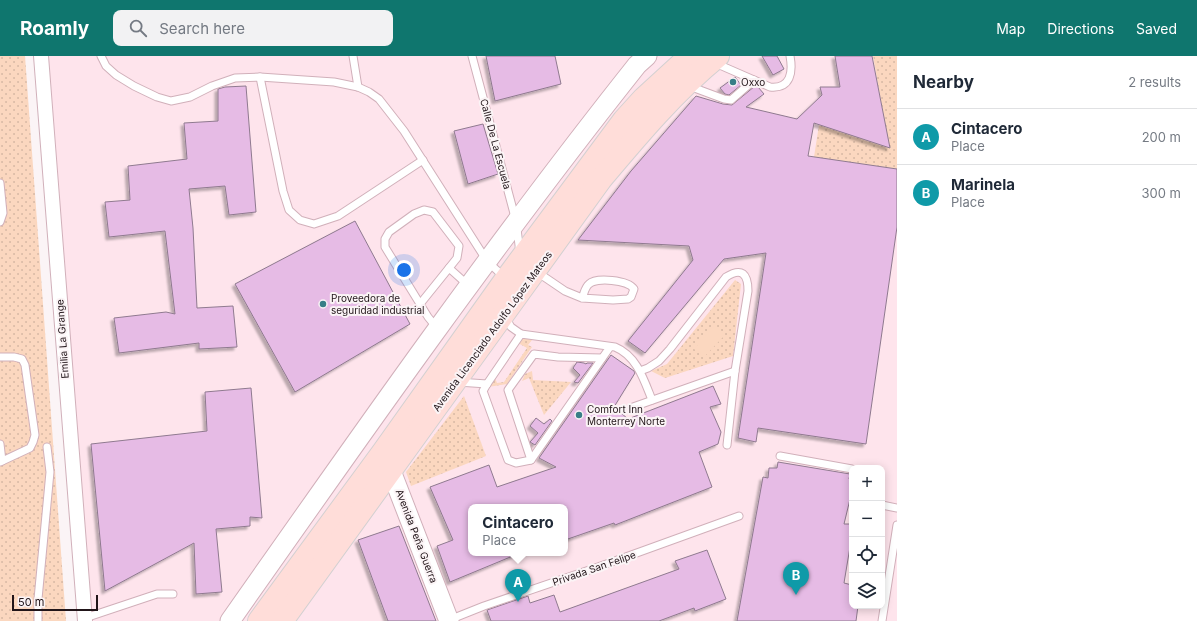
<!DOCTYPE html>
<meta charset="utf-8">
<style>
body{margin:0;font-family:Inter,sans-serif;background:#f2f2f3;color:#1f2937}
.controls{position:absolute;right:12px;bottom:12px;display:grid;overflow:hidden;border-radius:8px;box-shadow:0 2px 10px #0003}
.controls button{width:36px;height:36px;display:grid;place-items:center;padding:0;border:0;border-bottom:1px solid #e0e1e3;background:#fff;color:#1f2937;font:20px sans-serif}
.scale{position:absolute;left:12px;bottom:10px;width:86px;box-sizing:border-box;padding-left:4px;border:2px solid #211519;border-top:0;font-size:11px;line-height:14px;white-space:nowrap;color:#211519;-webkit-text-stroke:3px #fbf4f6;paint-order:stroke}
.you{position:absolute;left:404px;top:214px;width:14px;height:14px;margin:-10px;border:3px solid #fff;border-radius:50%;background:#1a73e8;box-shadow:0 0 0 6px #1a73e833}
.badge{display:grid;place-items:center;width:26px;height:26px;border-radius:50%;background:#0f766e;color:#fff;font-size:13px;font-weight:700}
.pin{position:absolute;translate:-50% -33px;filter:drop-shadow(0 1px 2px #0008)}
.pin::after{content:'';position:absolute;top:21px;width:14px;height:12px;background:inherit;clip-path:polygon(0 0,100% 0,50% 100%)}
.popup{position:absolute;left:468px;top:448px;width:100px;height:52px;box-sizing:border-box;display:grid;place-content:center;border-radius:8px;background:#fff;filter:drop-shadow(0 1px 3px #0005);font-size:13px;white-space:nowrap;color:#747a83}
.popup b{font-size:15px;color:#1f2937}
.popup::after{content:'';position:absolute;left:50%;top:100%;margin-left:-8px;border:8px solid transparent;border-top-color:#fff}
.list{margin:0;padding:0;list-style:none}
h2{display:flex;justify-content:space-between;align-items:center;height:52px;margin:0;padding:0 16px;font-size:17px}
h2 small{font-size:13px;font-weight:400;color:#747a83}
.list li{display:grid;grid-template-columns:26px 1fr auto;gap:12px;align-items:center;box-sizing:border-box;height:56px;padding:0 16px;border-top:1px solid #e0e1e3}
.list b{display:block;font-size:15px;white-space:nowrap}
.list p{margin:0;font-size:13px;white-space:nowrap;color:#747a83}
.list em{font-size:13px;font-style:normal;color:#747a83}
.icon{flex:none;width:22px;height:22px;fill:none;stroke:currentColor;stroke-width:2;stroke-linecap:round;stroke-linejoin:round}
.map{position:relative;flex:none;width:897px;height:565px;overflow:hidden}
header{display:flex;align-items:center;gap:24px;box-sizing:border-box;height:56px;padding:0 20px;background:#0f766e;color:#fff}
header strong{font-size:19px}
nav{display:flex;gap:22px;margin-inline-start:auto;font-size:14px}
.search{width:280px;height:36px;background:#f2f2f3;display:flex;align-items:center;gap:10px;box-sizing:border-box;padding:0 14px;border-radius:8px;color:#747a83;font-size:15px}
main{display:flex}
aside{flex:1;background:#fff}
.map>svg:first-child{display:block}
.built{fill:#fee4ec;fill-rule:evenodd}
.grass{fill:url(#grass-dots)}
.garden{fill:#fbd7bf}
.building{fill:#e6bbe5;stroke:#8f7a8f;filter:url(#shadow)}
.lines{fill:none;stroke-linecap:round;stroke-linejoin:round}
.lane-casing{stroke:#d1b0ba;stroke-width:9}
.street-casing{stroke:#d1b0ba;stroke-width:16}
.secondary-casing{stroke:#d1b0ba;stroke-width:21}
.primary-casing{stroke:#d3d0d1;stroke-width:24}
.lane{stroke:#fff;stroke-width:7}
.street{stroke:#fff;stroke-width:14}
.secondary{stroke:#fff;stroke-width:19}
.primary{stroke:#ffddd9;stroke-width:22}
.poi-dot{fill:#377e87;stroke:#fbf4f6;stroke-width:1.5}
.labels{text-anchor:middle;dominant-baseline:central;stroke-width:4;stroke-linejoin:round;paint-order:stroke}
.poi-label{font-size:10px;fill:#211519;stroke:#fbf4f6;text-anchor:start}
.street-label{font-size:10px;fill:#211519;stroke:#fbf4f6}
</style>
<header>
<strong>Roamly</strong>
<div class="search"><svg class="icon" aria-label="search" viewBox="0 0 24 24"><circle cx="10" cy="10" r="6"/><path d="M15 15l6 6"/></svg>Search here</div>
<nav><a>Map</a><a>Directions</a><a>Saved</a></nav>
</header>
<main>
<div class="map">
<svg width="897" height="565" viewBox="0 0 897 565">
<defs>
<pattern id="grass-dots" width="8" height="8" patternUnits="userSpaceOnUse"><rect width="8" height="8" fill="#fbd7bf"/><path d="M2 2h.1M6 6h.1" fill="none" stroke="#d7b8a4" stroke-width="1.8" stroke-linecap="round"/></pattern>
<filter id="shadow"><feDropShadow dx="-3" dy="3" stdDeviation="1" flood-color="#0004"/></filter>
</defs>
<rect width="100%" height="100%" fill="#fbf4f6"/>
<path class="built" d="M36 0H897V565H79ZM852 412H882V550H852ZM471 451H565V497H471Z"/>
<g class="grass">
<path d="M0 0H25L66 565H0Z"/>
<path d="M873 0H897V113L814 101 819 69 889 91Z"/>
<path d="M735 224 741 228 733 300 665 322 651 315 667 308Z"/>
<path d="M523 281 532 284 528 289 532 291 507 328 488 331 495 322 497 327 504 326 527 292 518 287Z"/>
<path d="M532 315 533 324 571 326 544 359 529 322 522 325 525 318Z"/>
<path d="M464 340 486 400 411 430 406 416Z"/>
</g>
<path class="garden" d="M714 270 724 280 705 300 694 293Z"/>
<g class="building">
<path d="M486 0H555L561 28 495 45Z"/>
<path d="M762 0H777L784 13 773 19Z"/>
<path d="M835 0H872L890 92 814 67 808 100 897 113V171L866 388 758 372 756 386 738 382 766 197 724 203 645 297 628 285 693 204 689 190 578 184 631 115 696 40 723 48 732 49 755 30 758 31 764 38 746 51 797 63 822 39 820 31H840Z"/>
<path d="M735 21 741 29 729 39 725 38 720 32Z"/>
<path d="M246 30 256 156 229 159 225 130 189 133 193 172 197 252 233 250 237 291 199 293V287L119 297 114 262 166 256 175 258 165 175 109 181 105 146 130 144 128 110 187 103 184 67 218 65V33L225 31Z"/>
<path d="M483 68 498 118 468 128 454 75Z"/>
<path d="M355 165 410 268 295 336 235 228Z"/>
<path d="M611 299 634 315 635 317 614 351 628 363 713 330 721 348 710 351 721 376 718 388 699 396 712 431 615 469 614 467 565 484V451H471V497H520L450 526 437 490 453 484 430 431 489 409 497 431 556 411 539 402Z"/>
<path d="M577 306 584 307 586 308 587 307H593L578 327 574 326 580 319 573 312Z"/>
<path d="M251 332 262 462 250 461V470L216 473 222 536 196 538 194 487 105 535 91 388 207 375 205 336Z"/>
<path d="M536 362 544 368 550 363 552 365 535 389 530 386 538 377 530 370Z"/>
<path d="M778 406 850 418 849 423H852V435L844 468H852V479L844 527 852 529V550H858L856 565H737L763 421 768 422 769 412H777Z"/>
<path d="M399 470 436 565H388L358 484Z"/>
<path d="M707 494 726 543 695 555 694 552 659 565H491L487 554 528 540 530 547 554 539 560 556 679 513 675 505Z"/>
</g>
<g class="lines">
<g class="lane-casing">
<g id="lane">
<path d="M101 0 106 10 116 19 134 30 157 41 171 45 190 41 212 30 235 22 260 21 334 26 358 31 369 36 379 43 404 75 487 205 504 221"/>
<path d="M353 0 358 31"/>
<path d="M472 0 516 165 520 197"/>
<path d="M715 7 770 31C791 33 793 16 790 0"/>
<path d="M260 21 283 135 289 154 300 164 314 168 338 160 423 104"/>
<path d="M689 30 724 43 731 44 754 24"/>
<path d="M0 127 3 157 0 166"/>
<path d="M537 216 565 235 582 242 613 244 628 243 631 241 634 233C628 224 596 221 589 228 585 231 584 238 582 242"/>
<path d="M420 248 449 212 469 230"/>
<path d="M505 261 511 271 521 278"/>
<path d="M437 272 428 261 385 191V183L389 176 414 158 424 154 433 156 459 190 457 202 449 212"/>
<path d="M610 291 531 404 516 407 508 404 483 335 487 328 521 278 615 291C637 300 644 324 652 344"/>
<path d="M0 301H14L22 303 25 309 35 379 33 386 30 392 0 406"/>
<path d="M640 315 648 312 659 305 670 293 726 221C742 211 748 218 748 235L735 315 727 389"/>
<path d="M458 326 487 328"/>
<path d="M633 351 735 315"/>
<path d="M0 388 2 405"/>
<path d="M780 400 852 413"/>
<path d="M531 404 508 334 534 298 558 301 602 302"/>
<path d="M882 449 897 452"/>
<path d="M85 562 157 538H173"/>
<path d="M449 564 484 550 598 511 739 460"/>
<path d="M38 565V543L50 416 47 391"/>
<path d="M882 565 897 469"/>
</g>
</g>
<g class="street-casing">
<path id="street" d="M41 0 85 565"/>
</g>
<g class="secondary-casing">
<g id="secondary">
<path d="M386 402 449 565"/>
<path d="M230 565C362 377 494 189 637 9L647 0"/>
</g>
</g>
<g class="primary-casing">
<g id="primary">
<path d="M259 565 383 396 506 223 624 64 644 42 690 0"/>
<path d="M282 565 601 123C638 79 674 36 718 0"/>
</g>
</g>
<use href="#lane" class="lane"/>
<use href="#street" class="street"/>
<use href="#secondary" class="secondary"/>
<use href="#primary" class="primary"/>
</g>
<g class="poi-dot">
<circle cx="733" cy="26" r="4"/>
<circle cx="323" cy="248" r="4"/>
<circle cx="579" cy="359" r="4"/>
</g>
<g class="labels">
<g class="poi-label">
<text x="741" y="26">Oxxo</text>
<text x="331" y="242">Proveedora de<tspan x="331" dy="12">seguridad industrial</tspan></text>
<text x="587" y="353">Comfort Inn<tspan x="587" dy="12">Monterrey Norte</tspan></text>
</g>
<g class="street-label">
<text transform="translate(496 88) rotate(75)">Calle De La Escuela</text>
<text transform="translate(492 275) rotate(-54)">Avenida Licenciado Adolfo López Mateos</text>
<text transform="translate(62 283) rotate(-94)">Emilia La Grange</text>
<text transform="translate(417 480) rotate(69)">Avenida Peña Guerra</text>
<text transform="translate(594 512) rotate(-19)">Privada San Felipe</text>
</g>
</g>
</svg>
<div class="controls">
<button>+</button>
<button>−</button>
<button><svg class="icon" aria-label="locate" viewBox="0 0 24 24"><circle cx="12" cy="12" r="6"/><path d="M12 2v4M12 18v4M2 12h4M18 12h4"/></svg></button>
<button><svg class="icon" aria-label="layers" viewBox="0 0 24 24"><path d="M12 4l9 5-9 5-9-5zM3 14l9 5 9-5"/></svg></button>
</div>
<div class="scale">50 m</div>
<div class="you"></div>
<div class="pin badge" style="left:518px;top:546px;background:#0f9aa8">A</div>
<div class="popup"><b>Cintacero</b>Place</div>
<div class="pin badge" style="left:796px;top:539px;background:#0f9aa8">B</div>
</div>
<aside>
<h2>Nearby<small>2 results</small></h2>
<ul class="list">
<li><span class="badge" style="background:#0f9aa8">A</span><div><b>Cintacero</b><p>Place</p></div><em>200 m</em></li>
<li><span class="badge" style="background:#0f9aa8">B</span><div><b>Marinela</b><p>Place</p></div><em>300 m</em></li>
</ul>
</aside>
</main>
